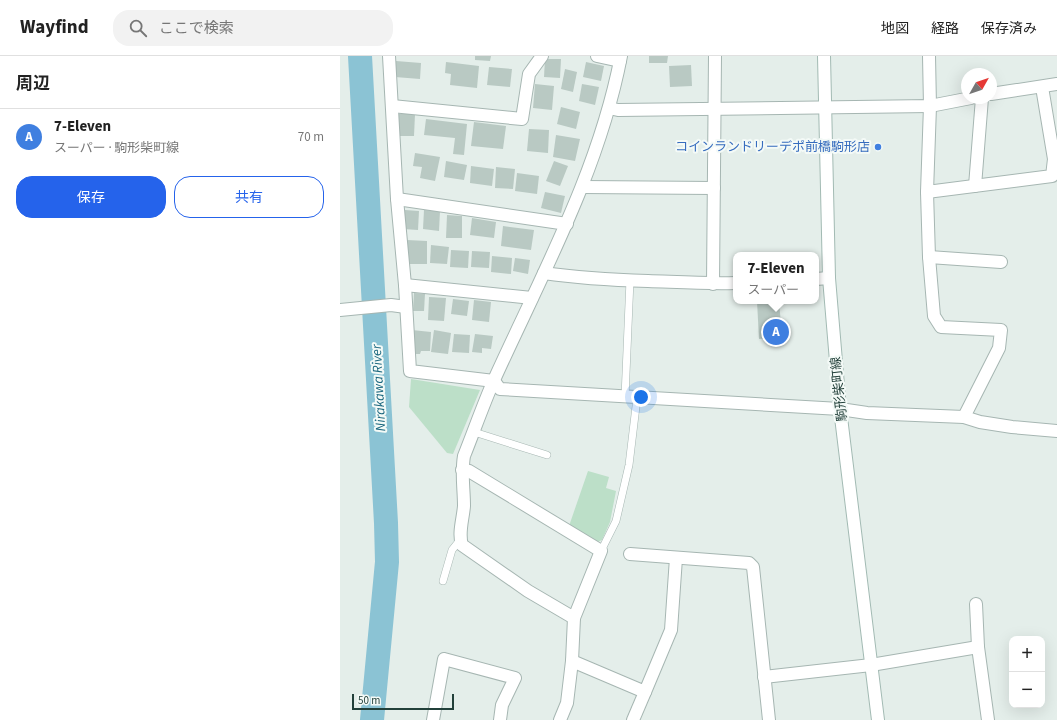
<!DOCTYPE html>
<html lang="ja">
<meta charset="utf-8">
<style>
body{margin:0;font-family:"Source Sans 3","Noto Sans JP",sans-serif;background:#f2f2f2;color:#222}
.controls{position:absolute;right:12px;bottom:12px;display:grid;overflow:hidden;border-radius:8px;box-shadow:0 4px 16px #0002}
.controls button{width:36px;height:36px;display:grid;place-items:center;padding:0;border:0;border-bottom:1px solid #e0e0e0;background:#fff;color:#222;font:20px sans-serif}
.compass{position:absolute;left:621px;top:12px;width:36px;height:36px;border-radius:50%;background:#fff;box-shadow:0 4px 16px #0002;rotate:50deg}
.scale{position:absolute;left:12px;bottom:10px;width:102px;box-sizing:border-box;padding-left:4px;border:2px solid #22403a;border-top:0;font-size:11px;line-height:14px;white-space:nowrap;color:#22403a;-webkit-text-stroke:3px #f4faf7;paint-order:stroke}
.you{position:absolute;left:301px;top:341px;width:14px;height:14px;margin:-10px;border:3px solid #fff;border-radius:50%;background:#1a73e8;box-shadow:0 0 0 6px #1a73e833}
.badge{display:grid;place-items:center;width:26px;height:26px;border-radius:50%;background:#2563eb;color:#fff;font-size:13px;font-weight:700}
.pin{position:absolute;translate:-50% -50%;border:2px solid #fff;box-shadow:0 1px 4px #0006}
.popup{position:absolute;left:393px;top:196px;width:86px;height:52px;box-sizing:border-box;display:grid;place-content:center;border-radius:8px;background:#fff;filter:drop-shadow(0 1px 3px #0005);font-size:13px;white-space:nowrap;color:#767676}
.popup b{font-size:15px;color:#222}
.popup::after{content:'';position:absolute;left:50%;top:100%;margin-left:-8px;border:8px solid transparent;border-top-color:#fff}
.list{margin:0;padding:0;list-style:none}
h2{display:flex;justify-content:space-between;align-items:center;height:52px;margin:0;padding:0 16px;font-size:17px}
h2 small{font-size:13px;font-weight:400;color:#767676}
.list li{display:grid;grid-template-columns:26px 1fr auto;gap:12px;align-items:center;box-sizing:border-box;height:56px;padding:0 16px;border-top:1px solid #e0e0e0}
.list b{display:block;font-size:15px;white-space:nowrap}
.list p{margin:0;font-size:13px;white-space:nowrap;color:#767676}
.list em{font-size:13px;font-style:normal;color:#767676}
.actions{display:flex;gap:8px;padding:12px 16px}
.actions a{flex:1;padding:9px 0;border:1px solid #2563eb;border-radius:16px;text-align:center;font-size:14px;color:#2563eb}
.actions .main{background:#2563eb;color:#fff}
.icon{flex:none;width:22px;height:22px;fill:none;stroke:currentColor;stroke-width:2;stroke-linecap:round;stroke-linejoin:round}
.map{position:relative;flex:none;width:717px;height:664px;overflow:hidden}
header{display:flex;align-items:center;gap:24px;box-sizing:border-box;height:56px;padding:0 20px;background:#fff;border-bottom:1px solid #e0e0e0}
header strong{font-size:19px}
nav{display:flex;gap:22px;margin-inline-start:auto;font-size:14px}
.search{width:280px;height:36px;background:#f2f2f2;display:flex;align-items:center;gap:10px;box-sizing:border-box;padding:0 14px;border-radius:16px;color:#767676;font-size:15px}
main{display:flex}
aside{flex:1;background:#fff}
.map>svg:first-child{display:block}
.green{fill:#bcdfc8}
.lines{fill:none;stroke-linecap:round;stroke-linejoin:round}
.river{stroke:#8bc3d4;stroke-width:24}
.building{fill:#b9c9c3}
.service-casing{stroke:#a6b6b2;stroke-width:8}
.minor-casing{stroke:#a6b6b2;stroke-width:14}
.tertiary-casing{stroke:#a6b6b2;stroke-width:14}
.secondary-casing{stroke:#a2bab3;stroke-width:14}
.service{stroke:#fff;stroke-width:7}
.minor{stroke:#fff;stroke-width:12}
.tertiary{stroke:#fff;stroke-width:12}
.secondary{stroke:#fff;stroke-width:12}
.shop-dot{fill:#3f7fe0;stroke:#f4faf7;stroke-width:1.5}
.labels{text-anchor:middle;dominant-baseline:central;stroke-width:4;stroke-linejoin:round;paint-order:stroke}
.shop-label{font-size:13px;fill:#366cbe;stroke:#f4faf7;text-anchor:end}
.street-label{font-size:13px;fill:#22403a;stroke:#f4faf7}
.water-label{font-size:14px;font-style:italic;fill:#1a667e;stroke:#f4faf7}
</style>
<header>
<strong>Wayfind</strong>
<div class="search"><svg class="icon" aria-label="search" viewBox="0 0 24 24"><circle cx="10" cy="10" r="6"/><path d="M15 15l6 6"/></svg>ここで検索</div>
<nav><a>地図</a><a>経路</a><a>保存済み</a></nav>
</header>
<main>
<aside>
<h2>周辺<small></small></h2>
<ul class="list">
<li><span class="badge" style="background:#3f7fe0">A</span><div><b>7-Eleven</b><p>スーパー · 駒形柴町線</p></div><em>70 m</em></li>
</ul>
<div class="actions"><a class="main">保存</a><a>共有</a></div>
</aside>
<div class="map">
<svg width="717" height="664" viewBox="0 0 717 664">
<rect width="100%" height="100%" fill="#e4eeea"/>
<g class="green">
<path d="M71 323 140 334 113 398 107 397 69 351Z"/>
<path d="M248 415 269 421 266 432 276 435 270 466 262 484 255 487 229 470Z"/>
</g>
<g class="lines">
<path class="river" d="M20 0 46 467 47 506 32 664"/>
</g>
<g class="building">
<path d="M135 0H151L150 5 135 4Z"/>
<path d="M309 0H328L327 7H309Z"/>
<path d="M205 3H221L220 22 204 21Z"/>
<path d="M56 5 81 7 80 23 55 21Z"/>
<path d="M106 6 139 10 137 32 110 29 111 18 105 17Z"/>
<path d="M246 6 264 10 261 25 243 21Z"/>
<path d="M351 9 352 30 330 31 329 10Z"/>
<path d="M149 11 172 13 170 31 147 29Z"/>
<path d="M225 13 237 16 233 36 221 33Z"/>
<path d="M195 28 214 30 212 54 193 52Z"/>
<path d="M242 28 259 31 255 49 239 45Z"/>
<path d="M221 51 240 56 236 73 217 68Z"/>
<path d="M58 58H75L74 80H57Z"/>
<path d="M86 63 127 68 124 99 113 98 115 82 84 79Z"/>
<path d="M134 66 166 70 163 93 131 90Z"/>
<path d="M189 73 209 74 208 97 187 95Z"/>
<path d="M216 79 240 83 235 105 213 101Z"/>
<path d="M75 97 100 101 95 125 80 122 82 111 73 110Z"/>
<path d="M106 105 127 109 124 124 104 121Z"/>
<path d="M214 105 228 110 220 130 206 125Z"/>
<path d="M131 110 154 113 152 130 130 127Z"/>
<path d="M156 111 175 113 173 133 155 132Z"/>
<path d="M177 117 199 120 197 138 175 135Z"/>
<path d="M205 136 225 140 221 157 201 152Z"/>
<path d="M65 154 79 155 78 174 63 173Z"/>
<path d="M84 154 100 155 99 175 83 173Z"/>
<path d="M107 159 122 160V182H106Z"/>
<path d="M132 162 156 166 154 182 130 179Z"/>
<path d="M163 170 194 174 191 194 161 190Z"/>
<path d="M67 184 87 185V208H67Z"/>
<path d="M91 189 109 191 107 208 90 207Z"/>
<path d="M111 194 129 195 128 212 110 211Z"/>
<path d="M132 195 150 196 149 212 131 211Z"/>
<path d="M152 200 172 202 171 218 151 216Z"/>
<path d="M175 202 190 204 188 218 173 215Z"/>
<path d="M74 237 85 238 84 255H73Z"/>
<path d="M89 241 106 242 104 265 88 264Z"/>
<path d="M113 243 129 245 127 260 111 258Z"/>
<path d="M134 244 151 246 149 266 132 264Z"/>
<path d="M417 245H439L442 281 419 283Z"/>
<path d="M72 274 91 276 90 295H81L80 298H71Z"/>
<path d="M94 274 111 277 108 298 91 296Z"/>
<path d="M114 278 130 279 129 297 112 296Z"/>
<path d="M135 278 153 280 151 293 142 292V297L132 296Z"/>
</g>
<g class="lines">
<g class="service-casing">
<g id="service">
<path d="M285 341 290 224"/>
<path d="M134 376 207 399"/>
<path d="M261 495 276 465 289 409 297 342"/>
<path d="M103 525 112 494 120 484"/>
</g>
</g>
<g class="minor-casing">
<g id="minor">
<path d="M49 0 57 143 65 229 70 315 154 325"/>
<path d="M257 0 280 5"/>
<path d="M589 0 590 50 587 136 712 120 714 103 702 31"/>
<path d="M651 38 717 28"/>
<path d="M52 50 182 63 189 18 202 0"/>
<path d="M269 52 278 54 590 50 631 42"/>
<path d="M635 130 642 42"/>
<path d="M243 131 374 132"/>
<path d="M587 136 589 201 594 260 601 271 661 274 659 292 624 361"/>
<path d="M57 143 227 168"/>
<path d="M589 201 661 206"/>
<path d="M204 217C238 222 273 224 308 225 337 226 366 228 396 227"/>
<path d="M476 223 489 222"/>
<path d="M373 228 375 0"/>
<path d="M65 229 192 242"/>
<path d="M0 254 51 249 66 251"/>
<path d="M500 353 527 357 624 361 640 366 672 371 717 375"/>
<path d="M122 414 129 415 261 495 234 562 232 605 227 647 220 664"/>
<path d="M290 498 409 507 413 511 429 664"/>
<path d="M636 548 638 591 648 664"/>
<path d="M234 562 188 535 122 489C118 477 123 463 124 450 124 433 121 417 124 400 134 375 143 349 154 324 202 218 259 115 281 0"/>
<path d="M232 605 305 636 331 574 336 502"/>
<path d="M424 621 531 609 638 591"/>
<path d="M93 664 104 603 175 622 162 649 160 664"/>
<path d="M293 664 305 636"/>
</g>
</g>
<g class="tertiary-casing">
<path id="tertiary" d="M154 325 160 333 500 353"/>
</g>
<g class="secondary-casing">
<path id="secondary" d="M484 0 489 222 500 353 538 664"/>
</g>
<use href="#service" class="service"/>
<use href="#minor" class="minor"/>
<use href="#tertiary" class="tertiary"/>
<use href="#secondary" class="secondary"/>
</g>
<circle class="shop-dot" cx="538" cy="91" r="4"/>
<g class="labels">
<g class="shop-label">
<text x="530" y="91">コインランドリーデポ前橋駒形店</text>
</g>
<g class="street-label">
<text transform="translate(499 333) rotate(-96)">駒形柴町線</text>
</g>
<g class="water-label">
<text transform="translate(39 332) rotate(-93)">Nirakawa River</text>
</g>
</g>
</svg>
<div class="controls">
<button>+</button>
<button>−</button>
</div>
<svg class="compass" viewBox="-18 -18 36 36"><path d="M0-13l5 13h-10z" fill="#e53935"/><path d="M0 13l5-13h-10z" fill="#767676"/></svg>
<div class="scale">50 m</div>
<div class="you"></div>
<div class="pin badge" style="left:436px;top:276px;background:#3f7fe0">A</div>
<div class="popup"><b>7-Eleven</b>スーパー</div>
</div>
</main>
